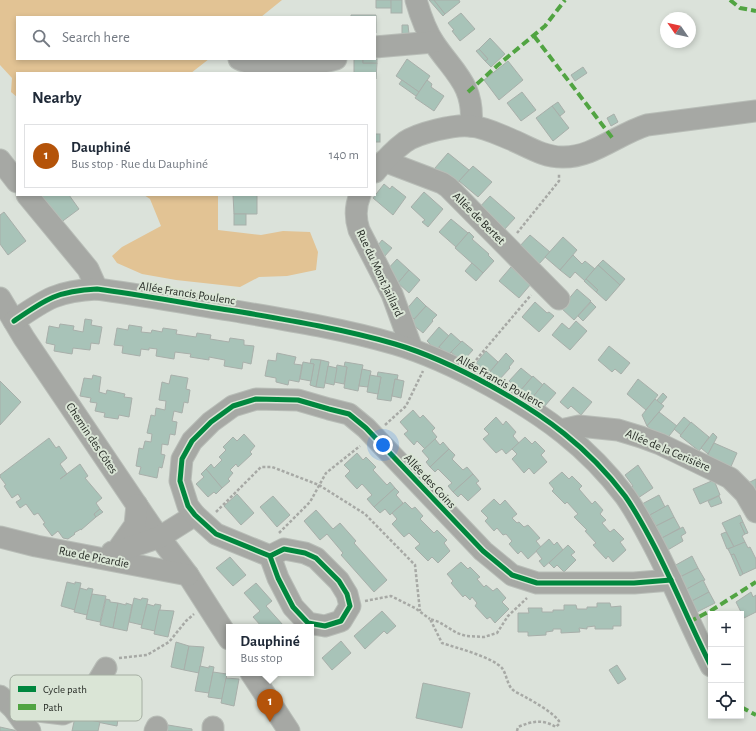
<!DOCTYPE html>
<meta charset="utf-8">
<style>
body{margin:0;font-family:"Alegreya Sans",sans-serif;background:#f2f2f3;color:#1f2937}
.controls{position:absolute;right:12px;bottom:12px;display:grid;overflow:hidden;border-radius:0px;box-shadow:0 2px 6px #0003}
.controls button{width:36px;height:36px;display:grid;place-items:center;padding:0;border:0;border-bottom:1px solid #e0e1e3;background:#fff;color:#1f2937;font:20px sans-serif}
.compass{position:absolute;left:660px;top:12px;width:36px;height:36px;border-radius:50%;background:#fff;box-shadow:0 2px 6px #0003;rotate:304deg}
.you{position:absolute;left:383px;top:445px;width:14px;height:14px;margin:-10px;border:3px solid #fff;border-radius:50%;background:#1a73e8;box-shadow:0 0 0 6px #1a73e833}
.badge{display:grid;place-items:center;width:26px;height:26px;border-radius:50%;background:#b45309;color:#fff;font-size:13px;font-weight:700}
.pin{position:absolute;translate:-50% -33px;filter:drop-shadow(0 1px 2px #0008)}
.pin::after{content:'';position:absolute;top:21px;width:14px;height:12px;background:inherit;clip-path:polygon(0 0,100% 0,50% 100%)}
.popup{position:absolute;left:226px;top:624px;width:88px;height:52px;box-sizing:border-box;display:grid;place-content:center;border-radius:0px;background:#fff;filter:drop-shadow(0 1px 3px #0005);font-size:13px;white-space:nowrap;color:#747a83}
.popup b{font-size:15px;color:#1f2937}
.popup::after{content:'';position:absolute;left:50%;top:100%;margin-left:-8px;border:8px solid transparent;border-top-color:#fff}
.list{margin:0;padding:0;list-style:none}
h2{display:flex;justify-content:space-between;align-items:center;height:52px;margin:0;padding:0 16px;font-size:17px}
h2 small{font-size:13px;font-weight:400;color:#747a83}
.list li{display:grid;grid-template-columns:26px 1fr auto;gap:12px;align-items:center;box-sizing:border-box;height:64px;margin:0 8px 8px;padding:0 8px;border:1px solid #e0e1e3;border-radius:0px}
.list b{display:block;font-size:15px;white-space:nowrap}
.list p{margin:0;font-size:13px;white-space:nowrap;color:#747a83}
.list em{font-size:13px;font-style:normal;color:#747a83}
.icon{flex:none;width:22px;height:22px;fill:none;stroke:currentColor;stroke-width:2;stroke-linecap:round;stroke-linejoin:round}
.map{position:relative;flex:none;width:756px;height:731px;overflow:hidden}
.search{position:absolute;background:#fff;box-shadow:0 2px 6px #0003;left:16px;top:16px;width:360px;height:44px;display:flex;align-items:center;gap:10px;box-sizing:border-box;padding:0 14px;border-radius:0px;color:#747a83;font-size:15px}
.panel{position:absolute;background:#fff;box-shadow:0 2px 6px #0003;left:16px;top:72px;width:360px;height:124px;border-radius:0px}
.map>svg:first-child{display:block}
.green{fill:#e2c394}
.building{fill:#a8c3b8;stroke:#a8afaa}
.lines{fill:none;stroke-linecap:round;stroke-linejoin:round}
.minor-casing{stroke:#b8bdb7;stroke-width:23}
.path{stroke:#a7a9a5;stroke-width:2.5;stroke-dasharray:3 2;stroke-linecap:butt}
.minor{stroke:#a6a8a4;stroke-width:21}
.quiet{stroke:#51a442;stroke-width:4;stroke-dasharray:8 4;stroke-linecap:butt}
.cycleway-casing{stroke:#dae5d6;stroke-width:8}
.cycleway{stroke:#00873e;stroke-width:5}
.labels{text-anchor:middle;dominant-baseline:central;stroke-width:4;stroke-linejoin:round;paint-order:stroke}
.street-label{font-size:12px;fill:#282d27;stroke:#dae5d6}
.key{fill:#dae5d6;stroke:#a5aea2;stroke-width:1}
.key-label{font-size:11px;fill:#282d27}
</style>
<div class="map">
<svg width="756" height="731" viewBox="0 0 756 731">
<rect width="100%" height="100%" fill="#dbe2da"/>
<g class="green">
<path d="M0 0H282L261 17H17V59H209L191 73H17V97L11 92 12 78 0 65Z"/>
<path d="M144 195H218V230L261 235 283 231 310 232 318 252 316 270 287 276 259 277 240 287 176 280 142 274 117 263 112 256 122 247 161 226 150 199Z"/>
</g>
<g class="building">
<path d="M376 0H391L392 8H376Z"/>
<rect x="391" y="0" width="11" height="13"/>
<path d="M429 0H434L445 14 443 16Z"/>
<path d="M434 0H459L460 2 445 14Z"/>
<path d="M461 13 475 29 460 41 452 31 454 30 448 23Z"/>
<path d="M351 15H376V33H375V17H351Z"/>
<path d="M402 25H408L409 34H402Z"/>
<path d="M490 38 505 54 491 67 485 61 488 59 479 49Z"/>
<path d="M479 49 488 59 485 61 476 51Z"/>
<path d="M354 59H363V63H377L376 79H375V73H354Z"/>
<rect x="363" y="59" width="14" height="4"/>
<path d="M407 59 430 76 419 92 396 76Z"/>
<path d="M508 61 523 80 499 100 484 80Z"/>
<path d="M583 67 587 73 575 81 571 75Z"/>
<path d="M402 80 419 92 416 96 399 84Z"/>
<path d="M427 80 432 84 431 87 444 96 434 111 415 98Z"/>
<path d="M522 92 536 110 521 121 507 103Z"/>
<path d="M558 102 565 112 560 116 552 106Z"/>
<path d="M552 106 569 128 553 141 536 118Z"/>
<path d="M614 114 618 122 611 126 607 118Z"/>
<rect x="375" y="134" width="5" height="8"/>
<path d="M448 153 469 170 455 186 435 168Z"/>
<path d="M473 166 492 182 478 197 459 181Z"/>
<path d="M384 184 390 189 392 186 406 197 393 215 373 198Z"/>
<path d="M424 192 443 209 428 227 422 222 425 220 411 207Z"/>
<path d="M33 195H69L79 209 56 226Z"/>
<path d="M233 195H257V214H234Z"/>
<path d="M490 196 515 218 503 231 476 211Z"/>
<path d="M4 212 26 241 8 255 0 244V215Z"/>
<rect x="234" y="214" width="12" height="11"/>
<path d="M451 219 468 233 456 247 439 232Z"/>
<path d="M469 232 474 237 472 239 489 254 488 255 494 261 483 273 455 248Z"/>
<path d="M530 235 550 252 538 265 518 248Z"/>
<path d="M563 237 577 250 560 270 545 257Z"/>
<path d="M382 240 392 248 384 257 375 249Z"/>
<path d="M573 255 582 264 585 261 595 269 585 281 575 272 570 278 560 270Z"/>
<path d="M397 259 409 270 398 283 385 272Z"/>
<path d="M603 260 625 279 620 285 598 265Z"/>
<path d="M472 263 483 273 476 281 465 271Z"/>
<path d="M598 265 620 285 606 301 596 292 598 290 586 279Z"/>
<path d="M511 267 531 284 519 298 499 281Z"/>
<path d="M409 270 420 280 409 293 398 283Z"/>
<path d="M586 279 598 290 596 292 584 281Z"/>
<path d="M577 289 591 301 574 320 561 308Z"/>
<path d="M417 297 426 306 414 319 405 311Z"/>
<path d="M535 302 547 313 549 312 554 316 539 332 522 317Z"/>
<path d="M591 302 596 307 583 321 578 316Z"/>
<path d="M426 306 437 315 432 320 433 321 423 333 411 323Z"/>
<path d="M85 319 92 320 91 325 102 327 99 344 91 343 90 350 73 348 72 354 54 351 55 345 46 343 49 326 59 328 60 324 74 326 73 330 83 332Z"/>
<path d="M576 321 587 331 570 350 552 335 562 323 569 329Z"/>
<path d="M129 325 142 327 141 332 151 333 152 330 162 332 163 328 177 330 176 334 196 337 197 333 211 335 210 339 229 342 230 338 244 340V345L254 346 251 364 243 362 242 369 224 366 225 360 209 357V360L190 357 191 354 175 352 174 359 156 356 157 349 149 348V350L141 349 140 356 122 353 123 346 114 345 117 328 128 330Z"/>
<path d="M439 327 449 336 436 350 427 341Z"/>
<path d="M451 333 461 342 448 355 439 347Z"/>
<path d="M462 341 473 350 462 362 451 352Z"/>
<path d="M609 346 630 363 621 374 615 369 612 372 598 360Z"/>
<path d="M486 351 498 362 488 374 476 363Z"/>
<path d="M277 353 296 357 294 364 302 365 299 382 289 380 288 385 276 382V378L265 376 268 360 276 361Z"/>
<path d="M506 353 514 361 509 367 510 368 498 381 489 373Z"/>
<path d="M311 359 321 360 316 387 310 385 314 364H310Z"/>
<path d="M321 360 329 362 324 388 316 387Z"/>
<path d="M303 362 314 364 311 381 300 379Z"/>
<path d="M345 362 363 365 358 391 344 388 347 367H344Z"/>
<path d="M337 365 347 367 344 384 334 382Z"/>
<path d="M328 366 337 368 334 385 325 383Z"/>
<path d="M521 368 532 377 521 390 509 381Z"/>
<path d="M362 369 371 371 368 387 359 386Z"/>
<path d="M378 372 398 375 397 380 395 379 391 401 377 399 381 377H377Z"/>
<path d="M93 375 101 377 99 392 106 394 107 390 125 394 124 397 132 398 129 417 119 415 118 419 104 417 105 413 95 411 97 403 90 402 91 398 80 396 84 378 92 379Z"/>
<path d="M171 375 188 378 186 389 190 390 188 403 184 402 182 413 174 411 172 421 177 422 175 435 170 434 168 445 162 444 161 454 165 455 162 468 159 467 157 478 139 474 141 467 136 466 139 448 143 449 145 441 151 442 152 434 147 433 151 415 155 416 156 408 165 410 166 401 159 400 162 382 169 384Z"/>
<path d="M370 375 381 377 378 394 367 392Z"/>
<path d="M533 376 543 385 531 399 521 390Z"/>
<path d="M395 379 404 381 401 398 392 396Z"/>
<path d="M638 379 658 395 646 410 627 394Z"/>
<path d="M0 381 21 402 0 425Z"/>
<path d="M544 383 556 393 544 407 533 397Z"/>
<path d="M573 387 592 402 581 415 571 406 568 409 560 402Z"/>
<path d="M663 393 667 397 661 404 657 400Z"/>
<path d="M655 399 664 406 647 426 642 415Z"/>
<path d="M413 410 420 418 423 415 435 428 432 431 437 437 425 449 417 441 414 445 404 434 408 431 400 422Z"/>
<path d="M659 412 677 426 665 441 647 426Z"/>
<path d="M496 417 503 425 506 421 516 432 513 436 519 443 506 454 502 449 496 453 483 439 489 434 484 429Z"/>
<path d="M684 417 691 423 681 435 674 429Z"/>
<path d="M691 422 709 437 699 451 680 436Z"/>
<path d="M713 433 717 437 708 454 701 448Z"/>
<path d="M244 434 255 446 250 452 252 454 238 467 236 464 230 470 233 473 228 479 230 481 222 488 206 469 211 464 214 468 222 460 219 457 226 450 223 447 233 437 237 441Z"/>
<path d="M525 437 532 444 535 441 545 451 541 455 547 462 534 474 529 468 524 473 512 459 517 454 512 449Z"/>
<path d="M49 438 56 448 59 446 67 458 60 464 67 474 60 479 80 464 88 476 85 478 102 498 96 503 100 509 94 514 96 517 81 530V529L74 533 75 534 68 539 63 538 58 531 52 536 43 524 45 523 38 513 34 515 26 504 20 508 16 502 21 499 18 494 12 498 4 486 6 485 0 477V475Z"/>
<path d="M435 439 440 445 443 442 449 449 430 467 426 462 429 459 422 451Z"/>
<path d="M714 443 737 453 729 471 705 460Z"/>
<path d="M449 449 455 455 452 459 463 470 467 467 473 474 453 492 448 486 452 483 438 469 435 472 430 467Z"/>
<path d="M357 453 363 460 366 457 376 467 373 470 387 485 390 482 395 488 374 507 367 499 372 495 362 484 357 489 345 476 350 471 344 465Z"/>
<path d="M638 465 653 488 638 498 631 488 633 486 625 475Z"/>
<path d="M206 469 222 488 216 494 214 492 208 497 196 484 204 477 201 474Z"/>
<path d="M562 472 569 479 572 476 582 486 579 489 592 504 595 501 603 510 600 514 606 520 602 523 610 532 614 529 624 539 620 542 626 550 613 562 608 556 606 559 593 545 596 543 585 531 587 530 574 517 578 514 567 502 565 504 552 491 554 489 549 483Z"/>
<path d="M473 474 479 481 476 483 481 489 468 501 461 494 458 497 453 492Z"/>
<path d="M756 479V503L746 484Z"/>
<path d="M714 480 720 495 700 504 693 489Z"/>
<path d="M395 488 399 492 396 495 403 503 390 515 385 509 380 513 374 507Z"/>
<path d="M237 494 254 513 241 525 224 506Z"/>
<path d="M659 495 665 507 648 516 642 504Z"/>
<path d="M273 496 290 515 277 527 260 507Z"/>
<path d="M719 496 722 503 711 507 708 501Z"/>
<path d="M494 499 500 505 505 500 517 514 512 518 517 523 519 522 524 527 528 525 540 538 536 541 541 547 528 559 521 551 518 554 509 544 512 541 506 534 503 535 497 528 494 531 485 521 488 518 481 511Z"/>
<path d="M405 502 412 509 415 507 423 516 420 519 434 533 437 530 447 540 444 543 450 551 438 563 432 557 428 561 415 548 420 544 409 533 404 537 392 524 397 519 392 513Z"/>
<path d="M668 505 674 517 656 526 650 515Z"/>
<path d="M100 509 103 512 96 517 94 514Z"/>
<path d="M316 510 333 529 340 523 356 541 354 543 387 580 374 592 341 555 343 553 327 534 320 540 304 521Z"/>
<path d="M740 515 743 522 740 523 745 534 742 536 745 542 734 547 722 523Z"/>
<path d="M674 517 680 528 662 538 656 526Z"/>
<path d="M743 522 748 533 745 534 740 523Z"/>
<path d="M683 527 686 533 681 536 683 541 666 551 660 539Z"/>
<path d="M726 532 734 547 727 549 721 534Z"/>
<path d="M549 539 554 545 557 542 563 550 544 567 539 561 542 559 536 551Z"/>
<path d="M745 542 748 548 750 547 756 559V568L743 574 734 554 731 555 728 549Z"/>
<path d="M568 545 575 552 571 555 576 560 564 572 557 565 554 568 549 563Z"/>
<path d="M734 554 743 574 740 576 731 555Z"/>
<path d="M692 556 698 568 680 577 674 566Z"/>
<path d="M230 557 246 575 233 586 216 568Z"/>
<path d="M461 562 468 569 470 567 480 577 477 579 484 587 486 585 493 591 497 588 506 598 502 602 509 609 495 623 490 617 487 619 475 606 477 603 472 597 470 600 465 595 463 597 451 583 453 581 447 574Z"/>
<path d="M698 568 705 580 687 589 680 577Z"/>
<path d="M703 580 709 592 692 601 685 590Z"/>
<path d="M67 582 75 584V582L81 583 75 610 61 606Z"/>
<path d="M256 583 272 601 266 606 283 625 280 627H262L253 617 260 611 244 593Z"/>
<path d="M80 588 87 590 88 588 93 589 87 615 74 612Z"/>
<path d="M709 592 715 603 697 612 692 601Z"/>
<path d="M751 592 753 597 756 595V612L744 618 736 602Z"/>
<path d="M92 594 106 596 100 622 86 619Z"/>
<path d="M134 598 141 600 142 598 148 599 142 625 129 622Z"/>
<path d="M106 599 110 600V602L118 603 113 628 100 625Z"/>
<path d="M118 603 126 605V603L132 605 127 631 113 628Z"/>
<path d="M597 603H610L611 607 621 606V626H613V629H595V626L587 627V629L579 628 580 632 561 633V629H553V631L546 632V635L528 636V632H518V613H529L528 608H542V612H553V610H564V605H576L577 609H587V607H597Z"/>
<path d="M147 604 154 606 155 604 161 605 155 631 141 628Z"/>
<path d="M159 610 174 611 168 637 154 634Z"/>
<path d="M382 611 396 626 387 634 384 631 365 649 354 636Z"/>
<path d="M341 641 351 653 332 670 322 658Z"/>
<path d="M176 642 189 646 184 670 171 667Z"/>
<path d="M189 646 204 647 199 673 184 670Z"/>
<path d="M617 665 626 679 618 684 609 670Z"/>
<path d="M200 666 209 668V666L214 667 209 693 195 691Z"/>
<path d="M213 672 227 674 222 699 208 697Z"/>
<path d="M226 678 239 679 234 706 221 703Z"/>
<path d="M109 682 134 687 131 701 106 695Z"/>
<path d="M423 683 470 693 462 728 416 718Z"/>
<path d="M102 695 126 700 123 713 99 708Z"/>
<path d="M95 707 119 712 117 726 92 721Z"/>
<path d="M75 717 100 722 98 731H72Z"/>
<path d="M168 725 192 729V731H166Z"/>
<path d="M0 727 18 731H0Z"/>
</g>
<g class="lines">
<g class="minor-casing">
<g id="minor">
<path d="M416 0C420 14 426 31 434 43 454 73 475 85 471 126"/>
<path d="M375 47 433 42"/>
<path d="M239 59C256 68 317 65 336 59"/>
<path d="M0 160 17 182"/>
<path d="M384 161 442 183 448 187 559 299"/>
<path d="M375 172C384 161 394 150 405 142 418 133 455 124 470 126 484 127 498 134 510 139 527 146 543 157 562 157 592 158 618 134 647 125L756 111"/>
<path d="M27 195 88 269 97 289"/>
<path d="M360 195C355 207 355 218 359 230L392 294 412 349"/>
<path d="M0 298 24 338 151 526 188 575 229 639"/>
<path d="M14 321C46 299 57 291 97 289 143 295 189 304 235 311 288 320 343 329 395 344 429 354 460 369 491 386 545 416 587 446 625 496 635 510 643 525 651 540 673 581 690 625 711 666"/>
<path d="M561 430 579 426 618 430 641 437 660 444 730 478 745 493 756 512"/>
<path d="M0 537 36 546 188 575"/>
<path d="M112 552H116L135 525 137 505"/>
<path d="M116 552 160 537 195 515"/>
<path d="M270 556 278 578 293 607 308 623 325 626 341 621 350 606 347 594 339 581 316 558 305 553 284 549 270 556 216 534 195 515 188 506 180 481 182 459 192 441 211 422 233 406 256 399 298 400 329 409 349 414 366 428 483 551 512 575 537 583H634L671 580"/>
<path d="M251 673 289 731"/>
<path d="M0 696 13 708 30 731"/>
<path d="M13 708 63 714 84 705 106 668"/>
<path d="M155 731 157 727"/>
<path d="M213 731V727"/>
</g>
</g>
<g class="path">
<path d="M517 233 559 181V173"/>
<path d="M476 360 531 295"/>
<path d="M385 425 406 406 423 371"/>
<path d="M216 512 261 467H272L319 485 365 514 415 565 420 611"/>
<path d="M279 533 310 502 326 473 360 446"/>
<path d="M365 601 391 596 415 608 430 619"/>
<path d="M119 658 147 655 169 642 186 621 194 614"/>
<path d="M517 731 518 727C532 721 543 719 556 727L559 724V721C552 712 536 703 527 698 522 695 517 693 513 690 507 685 507 675 502 668 492 657 457 648 442 643L430 619 439 622 457 633 466 636 484 637 497 633 508 616 527 598"/>
</g>
<use href="#minor" class="minor"/>
<g class="quiet">
<path d="M730 0 740 8 756 11"/>
<path d="M534 36 614 140"/>
<path d="M468 92 498 65 545 26 565 0"/>
<path d="M689 622 712 610 756 582"/>
<path d="M741 707 756 715"/>
</g>
<g class="cycleway-casing">
<g id="cycleway">
<path d="M14 321C46 299 57 291 97 289 143 295 189 304 235 311 288 320 343 329 395 344 429 354 460 369 491 386 545 416 587 446 625 496 635 510 643 525 651 540 673 581 690 625 711 666"/>
<path d="M270 556 278 578 293 607 308 623 325 626 341 621 350 606 347 594 339 581 316 558 305 553 284 549 270 556 216 534 195 515 188 506 180 481 182 459 192 441 211 422 233 406 256 399 298 400 329 409 349 414 366 428 483 551 512 575 537 583H634L671 580"/>
</g>
</g>
<use href="#cycleway" class="cycleway"/>
</g>
<g class="labels">
<g class="street-label">
<text transform="translate(479 218) rotate(45)">Allée de Bertet</text>
<text transform="translate(380 273) rotate(65)">Rue du Mont Jaillard</text>
<text transform="translate(187 293) rotate(9)">Allée Francis Poulenc</text>
<text transform="translate(500 381) rotate(29)">Allée Francis Poulenc</text>
<text transform="translate(92 438) rotate(56)">Chemin des Côtes</text>
<text transform="translate(668 450) rotate(23)">Allée de la Cerisière</text>
<text transform="translate(430 481) rotate(47)">Allée des Coins</text>
<text transform="translate(94 557) rotate(11)">Rue de Picardie</text>
</g>
</g>
<rect x="10" y="675" width="132" height="46" rx="6" class="key"/>
<rect x="18" y="686" width="18" height="6" fill="#00873e"/>
<rect x="18" y="704" width="18" height="6" fill="#51a442"/>
<g class="key-label">
<text x="43" y="693">Cycle path</text>
<text x="43" y="711">Path</text>
</g>
</svg>
<div class="controls">
<button>+</button>
<button>−</button>
<button><svg class="icon" aria-label="locate" viewBox="0 0 24 24"><circle cx="12" cy="12" r="6"/><path d="M12 2v4M12 18v4M2 12h4M18 12h4"/></svg></button>
</div>
<svg class="compass" viewBox="-18 -18 36 36"><path d="M0-13l5 13h-10z" fill="#e53935"/><path d="M0 13l5-13h-10z" fill="#747a83"/></svg>
<div class="you"></div>
<div class="pin badge" style="left:270px;top:722px">1</div>
<div class="popup"><b>Dauphiné</b>Bus stop</div>
<div class="search"><svg class="icon" aria-label="search" viewBox="0 0 24 24"><circle cx="10" cy="10" r="6"/><path d="M15 15l6 6"/></svg>Search here</div>
<section class="panel">
<h2>Nearby<small></small></h2>
<ul class="list">
<li><span class="badge">1</span><div><b>Dauphiné</b><p>Bus stop · Rue du Dauphiné</p></div><em>140 m</em></li>
</ul>
</section>
</div>
